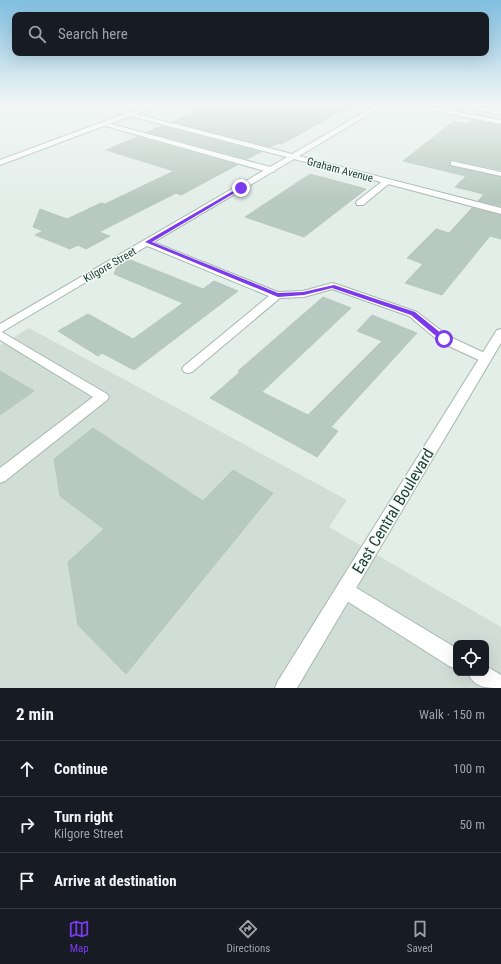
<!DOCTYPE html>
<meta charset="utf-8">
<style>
body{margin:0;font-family:"Roboto Condensed",sans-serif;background:#20242c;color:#f1f3f6}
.controls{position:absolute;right:12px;bottom:12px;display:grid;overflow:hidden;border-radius:8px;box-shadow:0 4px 16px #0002}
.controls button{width:36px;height:36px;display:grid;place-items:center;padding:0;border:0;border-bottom:1px solid #363941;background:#171b24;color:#f1f3f6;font:20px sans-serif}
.stop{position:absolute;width:12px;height:12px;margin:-9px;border:3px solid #7c3aed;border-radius:50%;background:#fff}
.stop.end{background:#7c3aed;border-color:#fff;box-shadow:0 1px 4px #0008}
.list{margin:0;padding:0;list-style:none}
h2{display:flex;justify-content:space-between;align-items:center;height:52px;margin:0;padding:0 16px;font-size:17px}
h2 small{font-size:13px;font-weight:400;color:#9ea1a6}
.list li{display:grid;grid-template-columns:26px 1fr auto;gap:12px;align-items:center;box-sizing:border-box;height:56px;padding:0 16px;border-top:1px solid #363941}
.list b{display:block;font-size:15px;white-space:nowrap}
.list p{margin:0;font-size:13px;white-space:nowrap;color:#9ea1a6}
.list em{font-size:13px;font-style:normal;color:#9ea1a6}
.icon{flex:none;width:22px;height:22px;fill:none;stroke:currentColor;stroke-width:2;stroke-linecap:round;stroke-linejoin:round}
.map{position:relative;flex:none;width:501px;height:688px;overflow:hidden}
.search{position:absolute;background:#171b24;box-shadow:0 4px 16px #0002;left:12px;right:12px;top:12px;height:44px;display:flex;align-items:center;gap:10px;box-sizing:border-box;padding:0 14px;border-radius:8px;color:#9ea1a6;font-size:15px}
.sheet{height:220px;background:#171b24}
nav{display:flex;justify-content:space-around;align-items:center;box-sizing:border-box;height:56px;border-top:1px solid #363941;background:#171b24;font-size:11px;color:#9ea1a6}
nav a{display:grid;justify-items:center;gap:2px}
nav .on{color:#7c3aed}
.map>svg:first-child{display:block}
.built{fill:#d1ded7;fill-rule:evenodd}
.building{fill:#b8c9c1;stroke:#b5c8bf}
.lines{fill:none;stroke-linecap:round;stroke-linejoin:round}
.service-casing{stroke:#a5b7b0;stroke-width:2}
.minor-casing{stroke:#a5b7b0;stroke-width:2}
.tertiary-casing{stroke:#a5b7b0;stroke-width:2}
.service{fill:#fff;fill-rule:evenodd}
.minor{fill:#fff;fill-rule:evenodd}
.tertiary{fill:#fff;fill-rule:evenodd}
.route{fill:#7c3aed}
.labels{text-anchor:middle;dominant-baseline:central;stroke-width:3;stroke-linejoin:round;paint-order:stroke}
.far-street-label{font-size:11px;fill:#214137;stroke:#f4faf7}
.near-street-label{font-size:16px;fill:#214137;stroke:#f4faf7}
</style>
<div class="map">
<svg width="501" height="688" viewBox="0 0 501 688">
<rect width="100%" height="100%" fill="#e3eee9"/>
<path class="built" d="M29 328 347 500 329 527 501 627V688H0V345ZM456 643H486V673H456Z"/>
<g class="building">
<path d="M214 103H355L282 144 278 143 270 147 172 122Z"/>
<path d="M472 120 501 125V170L451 160 450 161V165L501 177V206L478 201 484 194 455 187 466 176 403 161 454 121 467 124Z"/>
<path d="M162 126 261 152 247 159 147 132Z"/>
<path d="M137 137 237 165 181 195 176 193 99 232 110 236 86 249 78 245 70 249 35 235 43 231 33 227 40 209 67 219 101 203 105 204 174 171 106 150Z"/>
<path d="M310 174 366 189 304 237 245 217Z"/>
<path d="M472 208 501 215V239L490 236 442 295 405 283 423 264 407 258 436 229 449 233Z"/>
<path d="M128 259 203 289 214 281 238 291 134 370 102 353 98 356 58 331 88 314 133 339 183 303 114 274 118 265Z"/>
<path d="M323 297 351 308 262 392 308 415 382 341 357 331 372 315 417 333 331 427 338 431 317 457 210 398 240 372 238 371Z"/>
<path d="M0 371 34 391 0 415Z"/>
<path d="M93 428 203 501 233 470 273 493 126 674 78 625 68 562 104 529 60 496 54 459Z"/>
</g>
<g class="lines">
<g class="service-casing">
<g id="service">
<path d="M445 103H458L501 111V115Z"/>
<path d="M415 104 501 120V124L413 107 412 106Z"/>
<path d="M104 122 274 168 275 170 274 172H268L102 125 101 124Z"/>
<path d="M451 161 501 172V176L451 165Z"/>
<path d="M384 180H390L391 182 363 205H357L356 203 357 201Z"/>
<path d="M148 240 278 292 303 291 332 283 336 284 417 312 448 336 489 355 491 358 489 361H481L440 342 409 316 332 289 304 297 280 298 192 372 188 373 184 372 182 369 184 366 269 296 145 245 143 243Z"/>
<path d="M0 331 107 394 109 397 107 400 5 481 0 483V468L93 397 0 340Z"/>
<path d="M345 581 456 648V669L449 666 339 596 336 590 339 584Z"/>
<path d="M486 666 501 675V688C487 688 474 688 468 673H486Z"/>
</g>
</g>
<g class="minor-casing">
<path id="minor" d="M84 103H95L130 112 154 103H163L136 114 292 154 380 103H388L299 156 501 208V214L294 159 0 333V324L287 157 130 116 0 165V160L124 114Z"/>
</g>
<g class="tertiary-casing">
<path id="tertiary" d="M501 329V343L297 688H275L278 681 495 333 497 330Z"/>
</g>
<use href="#service" class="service"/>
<use href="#minor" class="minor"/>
<use href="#tertiary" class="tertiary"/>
</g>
<linearGradient id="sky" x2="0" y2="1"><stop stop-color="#81bfe1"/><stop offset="0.52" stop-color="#f2f7f5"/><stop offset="1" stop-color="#f2f7f5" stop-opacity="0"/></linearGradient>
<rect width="501" height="200" fill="url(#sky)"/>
<path class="route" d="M240 187 243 188 152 242 278 293 303 292 334 285 415 312 447 338V341H442L411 315 332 288 304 295 278 297 145 242Z"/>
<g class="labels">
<g class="far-street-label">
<text transform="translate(340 170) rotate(15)">Graham Avenue</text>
<text transform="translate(110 265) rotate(-30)">Kilgore Street</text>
</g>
<g class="near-street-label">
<text transform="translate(393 511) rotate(-59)">East Central Boulevard</text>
</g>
</g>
</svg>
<div class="controls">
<button><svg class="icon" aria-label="locate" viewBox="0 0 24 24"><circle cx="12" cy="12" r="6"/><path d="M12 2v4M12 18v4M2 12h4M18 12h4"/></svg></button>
</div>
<div class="stop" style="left:444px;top:339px"></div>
<div class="stop end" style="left:241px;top:188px"></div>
<div class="search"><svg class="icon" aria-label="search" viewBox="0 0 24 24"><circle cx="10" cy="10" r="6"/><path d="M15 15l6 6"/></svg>Search here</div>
</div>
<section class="sheet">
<h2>2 min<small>Walk · 150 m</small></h2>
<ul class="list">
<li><svg class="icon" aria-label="ahead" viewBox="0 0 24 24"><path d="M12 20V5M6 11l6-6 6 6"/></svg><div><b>Continue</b></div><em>100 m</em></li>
<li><svg class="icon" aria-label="right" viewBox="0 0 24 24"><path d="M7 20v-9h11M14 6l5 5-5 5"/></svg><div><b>Turn right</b><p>Kilgore Street</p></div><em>50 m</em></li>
<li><svg class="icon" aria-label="arrive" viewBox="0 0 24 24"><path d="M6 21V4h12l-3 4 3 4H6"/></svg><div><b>Arrive at destination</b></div></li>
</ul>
</section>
<nav>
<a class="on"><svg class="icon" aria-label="map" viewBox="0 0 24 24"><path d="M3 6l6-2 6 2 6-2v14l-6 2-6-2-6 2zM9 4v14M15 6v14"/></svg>Map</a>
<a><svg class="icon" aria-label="directions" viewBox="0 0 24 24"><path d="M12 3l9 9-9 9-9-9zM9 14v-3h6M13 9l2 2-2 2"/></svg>Directions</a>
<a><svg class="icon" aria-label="saved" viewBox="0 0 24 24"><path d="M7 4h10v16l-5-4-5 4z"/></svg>Saved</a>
</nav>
